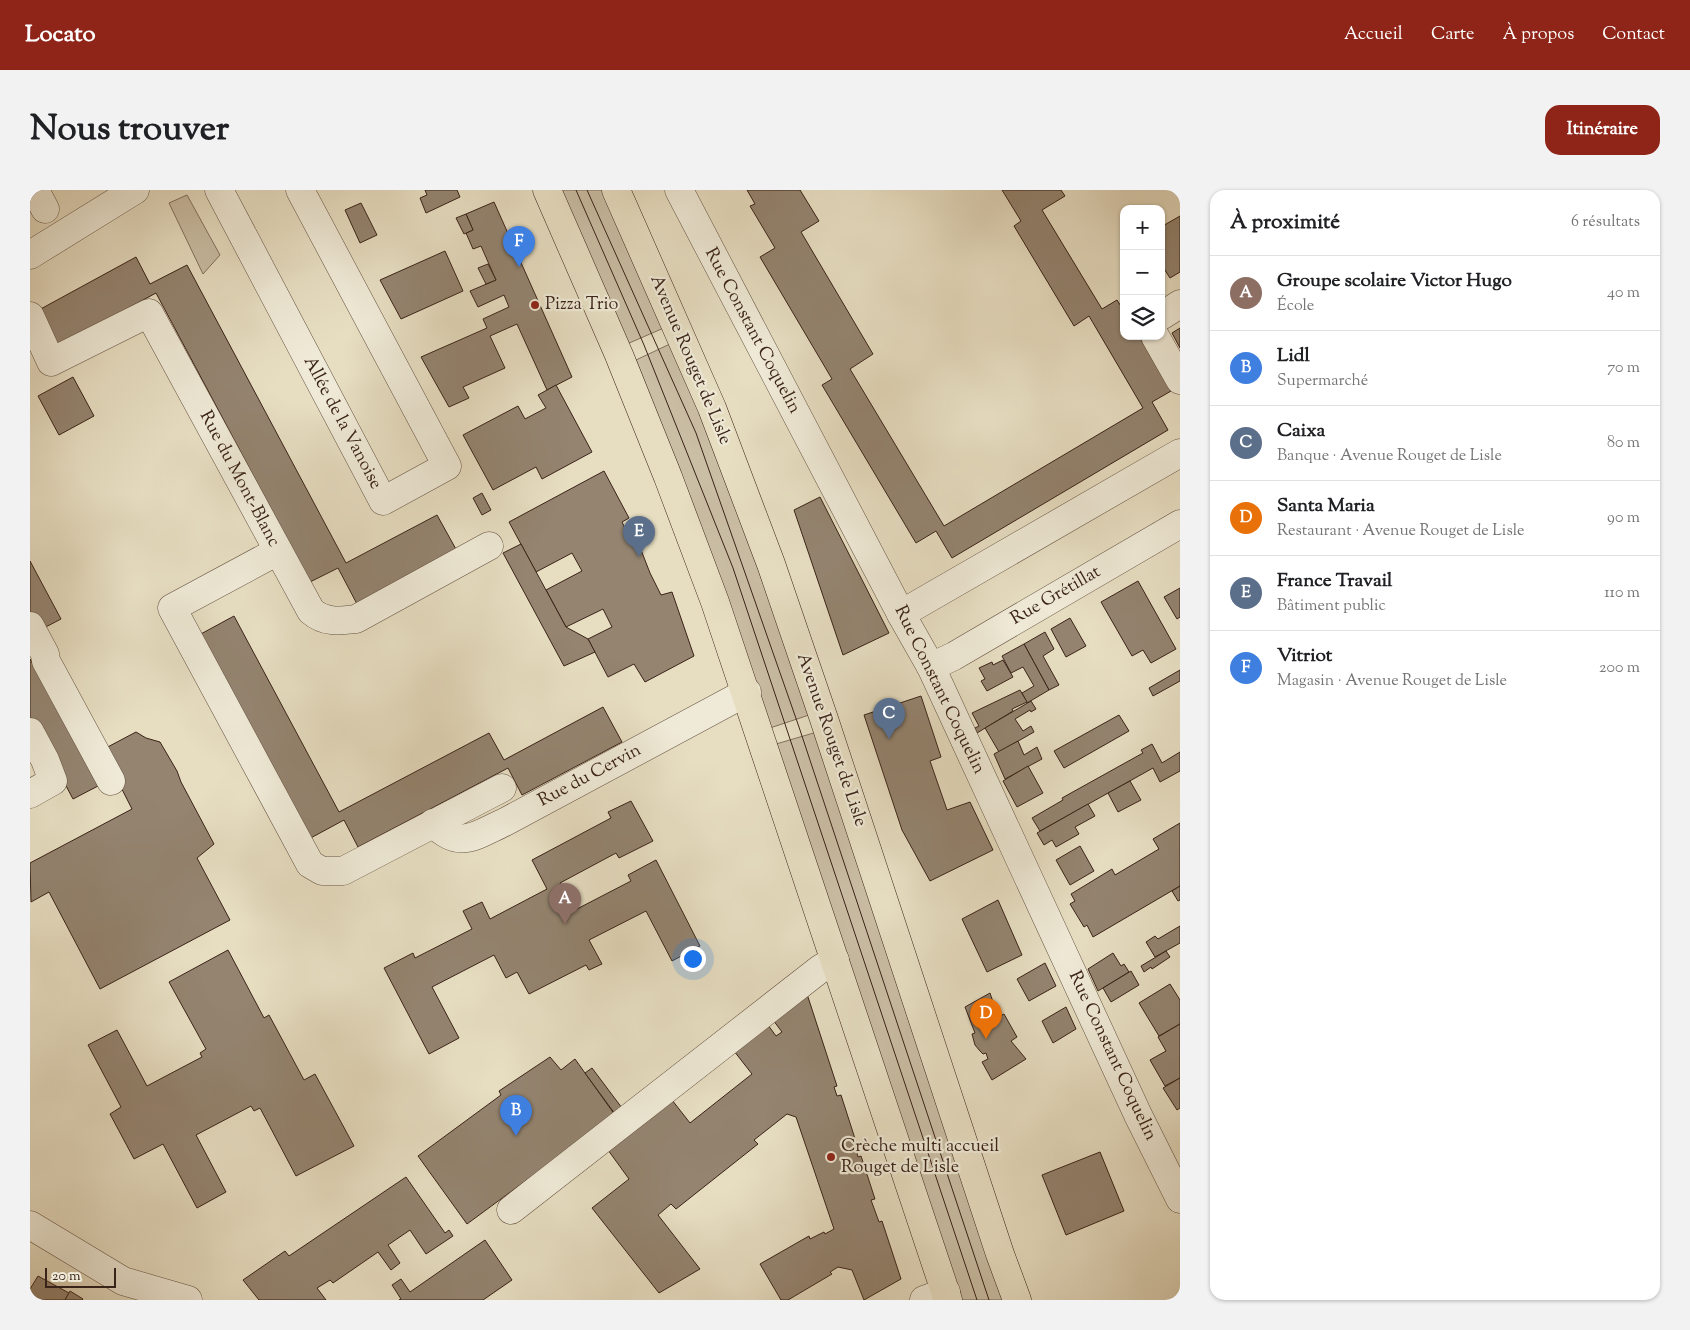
<!DOCTYPE html>
<html lang="fr">
<meta charset="utf-8">
<style>
body{margin:0;font-family:"Sorts Mill Goudy",serif;background:#f2f2f2;color:#202124}
.controls{position:absolute;right:15px;top:15px;display:grid;overflow:hidden;border-radius:10px;box-shadow:0 1px 4px #0004}
.controls button{width:45px;height:45px;display:grid;place-items:center;padding:0;border:0;border-bottom:1px solid #e0e0e0;background:#fff;color:#202124;font:25px sans-serif}
.scale{position:absolute;left:15px;bottom:12px;width:71px;box-sizing:border-box;padding-left:5px;border:2px solid #3a2318;border-top:0;font-size:14px;line-height:18px;white-space:nowrap;color:#3a2318;-webkit-text-stroke:4px #efead7;paint-order:stroke}
.you{position:absolute;left:662px;top:768px;width:18px;height:18px;margin:-12px;border:4px solid #fff;border-radius:50%;background:#1a73e8;box-shadow:0 0 0 8px #1a73e833}
.badge{display:grid;place-items:center;width:32px;height:32px;border-radius:50%;background:#8f2418;color:#fff;font-size:16px;font-weight:700}
.pin{position:absolute;translate:-50% -41px;filter:drop-shadow(0 1px 2px #0008)}
.pin::after{content:'';position:absolute;top:26px;width:18px;height:15px;background:inherit;clip-path:polygon(0 0,100% 0,50% 100%)}
.list{margin:0;padding:0;list-style:none}
h2{display:flex;justify-content:space-between;align-items:center;height:65px;margin:0;padding:0 20px;font-size:21px}
h2 small{font-size:16px;font-weight:400;color:#757577}
.list li{display:grid;grid-template-columns:32px 1fr auto;gap:15px;align-items:center;box-sizing:border-box;height:75px;padding:0 20px;border-top:1px solid #e0e0e0}
.list b{display:block;font-size:19px;white-space:nowrap}
.list p{margin:0;font-size:16px;white-space:nowrap;color:#757577}
.list em{font-size:16px;font-style:normal;color:#757577}
.icon{flex:none;width:28px;height:28px;fill:none;stroke:currentColor;stroke-width:2;stroke-linecap:round;stroke-linejoin:round}
.map{position:relative;flex:none;width:1150px;height:1110px;overflow:hidden;border-radius:15px}
header{display:flex;align-items:center;gap:30px;box-sizing:border-box;height:70px;padding:0 25px;background:#8f2418;color:#fff}
header strong{font-size:24px}
nav{display:flex;gap:28px;margin-inline-start:auto;font-size:18px}
.intro{display:flex;align-items:center;justify-content:space-between;box-sizing:border-box;height:120px;padding:0 30px}
h1{margin:0;font-size:35px}
.button{padding:12px 22px;border-radius:15px;background:#8f2418;color:#fff;font-size:18px;font-weight:700}
main{display:flex;gap:30px;padding:0 30px}
aside{flex:1;background:#fff;border-radius:15px;box-shadow:0 1px 4px #0004}
.map>svg:first-child{display:block}
.green{fill:#cabea5;stroke:#82705e}
.building{fill:#948470;stroke:#3a2318}
.lines{fill:none;stroke-linecap:round;stroke-linejoin:round}
.minor-casing{stroke:#655242;stroke-width:29}
.major-casing{stroke:#3a2318;stroke-width:29}
.minor{stroke:#efead7;stroke-width:28}
.major{stroke:#e7dec2;stroke-width:28}
.tram{stroke:#3a2318;stroke-width:1}
.poi-dot{fill:#8f2418;stroke:#efead7;stroke-width:2}
.labels{text-anchor:middle;dominant-baseline:central;stroke-width:4.5;stroke-linejoin:round;paint-order:stroke}
.poi-label{font-size:18px;fill:#3a2318;stroke:#efead7;text-anchor:start}
.street-label{font-size:18px;fill:#3a2318;stroke:#efead7}
</style>
<header>
<strong>Locato</strong>
<nav><a>Accueil</a><a>Carte</a><a>À propos</a><a>Contact</a></nav>
</header>
<div class="intro"><h1>Nous trouver</h1><a class="button">Itinéraire</a></div>
<main>
<div class="map">
<svg width="1150" height="1110" viewBox="0 0 1150 1110">
<rect width="100%" height="100%" fill="#e7dec2"/>
<filter id="stains"><feTurbulence type="fractalNoise" baseFrequency=".004" numOctaves="4"/><feColorMatrix values="0 0 0 0 .2 0 0 0 0 .09 0 0 0 0 .02 0 0 0 .5 -.17"/></filter>
<radialGradient id="worn" r=".72"><stop offset=".6" stop-color="#630" stop-opacity="0"/><stop offset="1" stop-color="#630" stop-opacity=".3"/></radialGradient>
<g class="green">
<path d="M528 0H575L636 137 597 154Z"/>
<path d="M157 5 190 65 173 84 139 13Z"/>
<path d="M642 153 737 395 779 525 740 538 651 285 606 170Z"/>
<path d="M787 542 975 1110H930L746 554Z"/>
</g>
<g class="building">
<path d="M395 0H427L430 7 396 23 390 8 397 5Z"/>
<path d="M717 0H770L789 31 771 42 843 164 820 179 914 336 1113 218 1059 126 1044 136 984 36 991 31 972 0H1031L1035 6 1012 20 1072 119 1087 110 1094 121V146H1109L1141 201 1122 212 1138 240 922 368 906 341 886 353 792 195 802 189 730 67 745 58 720 16 725 14Z"/>
<path d="M464 12 542 187 517 200 487 134 460 146 475 178 433 197 439 208 419 217 391 167 457 138 453 129 479 117 474 105 448 117 440 101 466 90 451 56 443 59 436 43 443 40 436 24Z"/>
<path d="M331 13 347 45 330 53 315 20Z"/>
<path d="M436 24 443 40 434 44 426 28Z"/>
<path d="M1150 26V82L1140 88 1131 74V37Z"/>
<path d="M415 61 433 101 371 129 350 90Z"/>
<path d="M106 67 120 94 157 75 316 373 407 325 427 361 327 414 308 378 280 392 126 103 26 157 7 121Z"/>
<path d="M458 74 466 90 456 94 448 78Z"/>
<path d="M1150 138V158L1142 143Z"/>
<path d="M43 187 64 226 29 245 8 206Z"/>
<path d="M526 195 562 262 512 289 506 277 463 300 433 245 488 216 495 229 516 218 508 205Z"/>
<path d="M574 281 599 328 592 332 598 344 604 342 620 383 631 405 642 402 664 466 615 492 604 474 578 487 558 449 582 437 573 419 536 437 516 400 552 381 542 363 506 382 479 332Z"/>
<path d="M452 303 461 320 452 325 443 308Z"/>
<path d="M790 307 859 443 813 465 764 320Z"/>
<path d="M491 354 536 437 558 449 565 462 534 476 473 363Z"/>
<path d="M0 371 31 429 10 440 0 422Z"/>
<path d="M1108 391 1146 459 1121 473 1113 460 1102 466 1071 412Z"/>
<path d="M1150 398V427L1147 429 1134 407Z"/>
<path d="M204 426 309 622 459 543 474 570 573 517 592 552 492 605 478 578 328 657 314 630 277 650 169 445Z"/>
<path d="M1040 428 1056 456 1036 467 1021 439Z"/>
<path d="M1015 442 1024 459 1013 466 1029 495 1019 500 994 454Z"/>
<path d="M994 454 1019 500 997 513 992 503 1004 496 993 477 981 483 972 466Z"/>
<path d="M0 469 68 596 43 609 0 528Z"/>
<path d="M973 470 983 487 957 501 951 491 955 489 949 478 962 472 963 475Z"/>
<path d="M1150 480V491L1123 506 1119 498Z"/>
<path d="M990 500 997 512 982 519 983 521 947 543 945 538 949 536 942 523Z"/>
<path d="M891 506 911 567 900 571 917 620 940 612 963 660 900 691 872 640 834 525Z"/>
<path d="M1001 511 1006 519 1001 522 1000 520 985 529 993 541 1001 536 1004 542 969 562 955 538Z"/>
<path d="M1089 525 1099 541 1034 578 1024 561Z"/>
<path d="M106 542 116 548 130 552 147 581 151 592 184 654 167 668 200 730 70 799 19 702 1 712 0 673 102 619 72 560Z"/>
<path d="M988 551 994 565 1007 557 1012 569 975 589 964 564Z"/>
<path d="M1122 554 1132 573 1150 562V581L1130 592 1123 578 1010 641 1002 628 1033 610 1032 608 1113 563 1111 560Z"/>
<path d="M998 576 1013 603 987 617 973 591Z"/>
<path d="M1100 591 1111 610 1088 622 1078 603Z"/>
<path d="M601 611 623 651 589 668 586 663 530 693 545 720 601 691 598 685 626 670 670 756 642 771 616 721 559 750 572 774 559 780 556 775 499 804 487 782 476 788 464 765 402 797 429 848 399 864 354 778 383 763 385 768 442 739 433 721 452 712 460 729 517 699 502 670 581 628 578 622Z"/>
<path d="M1058 614 1065 626 1045 637 1049 644 1026 657 1022 650 1014 655 1007 643Z"/>
<path d="M1150 633V696L1063 747 1057 735 1054 737 1040 714 1045 711 1041 704 1082 679 1085 685 1129 659 1123 649Z"/>
<path d="M1050 656 1064 681 1040 695 1026 670Z"/>
<path d="M1150 696V710L1148 711 1142 701Z"/>
<path d="M968 710 992 765 957 782 932 729Z"/>
<path d="M1150 736V753L1125 767 1116 752 1125 746 1128 749Z"/>
<path d="M198 760 234 828 239 825 274 890 285 884 324 956 266 986 230 918 224 921 221 916 166 945 196 1002 167 1018 133 954 104 969 80 924 91 917 58 855 87 840 117 896 172 867 170 863 176 859 139 792Z"/>
<path d="M1136 761 1140 767 1122 779 1121 777 1114 782 1111 776Z"/>
<path d="M1083 763 1091 776 1094 774 1099 782 1068 801 1058 779Z"/>
<path d="M1015 773 1026 796 999 811 987 789Z"/>
<path d="M1101 781 1109 795 1081 812 1073 798Z"/>
<path d="M1140 794 1150 810V834L1129 846 1109 813Z"/>
<path d="M960 803 968 827 974 824 987 847 981 851 996 869 962 890 952 872 958 869 956 863 953 864 950 861 945 855 942 844 945 843 935 817Z"/>
<path d="M777 804 807 896 804 897 807 906 811 905 828 958 826 959 828 967 831 966 845 1009 841 1010 849 1032 852 1031 871 1089 834 1110 822 1080 808 1077 800 1082 802 1084 758 1110H751L730 1074 779 1046 780 1049 794 1042 795 1044 804 1039 766 927 757 924 724 950 728 954 646 1019 641 1014 628 1025 670 1079 629 1103 562 1018 599 989 578 960 642 910 660 933 722 884 704 861 738 835 746 846 752 842 743 830Z"/>
<path d="M1036 817 1046 839 1023 853 1012 831Z"/>
<path d="M1150 834V888L1135 896 1120 870 1136 861 1128 847Z"/>
<path d="M520 867 531 880 545 869 585 925 437 1034 388 966 471 905 469 901Z"/>
<path d="M562 878 592 918 585 924 555 883Z"/>
<path d="M1150 888V918L1147 920 1133 898Z"/>
<path d="M1070 962 1094 1021 1036 1045 1012 985Z"/>
<path d="M376 987 415 1043 419 1040 423 1046 396 1064 380 1040 358 1055 370 1073 361 1080 348 1062 303 1093 300 1090 287 1098 296 1110H229L213 1090 255 1061 259 1066Z"/>
<path d="M455 1050 482 1090 453 1110H369L371 1109 362 1095 371 1089 380 1102Z"/>
<path d="M8 1086 39 1103 35 1110H0V1099Z"/>
<path d="M40 1101 53 1109 52 1110H35Z"/>
</g>
<g class="lines">
<g class="minor-casing">
<g id="minor">
<path d="M5 0 15 19"/>
<path d="M189 0 353 311 417 276 270 0"/>
<path d="M649 0 871 424 901 477 1108 925 1150 1009"/>
<path d="M0 65 105 0"/>
<path d="M0 126 21 172 119 123 281 421C295 433 309 431 326 429L459 356"/>
<path d="M1131 126 1150 114"/>
<path d="M1125 146 1150 190"/>
<path d="M248 361 142 418 280 674 292 681H313L472 598"/>
<path d="M871 424 1150 263"/>
<path d="M0 436 15 464 16 471 81 591"/>
<path d="M901 477 924 466 1150 334"/>
<path d="M0 542 15 570 23 591 0 604"/>
<path d="M403 633C430 661 446 645 475 632L717 502"/>
<path d="M481 1020 790 779 805 770"/>
<path d="M0 1035 93 1091 158 1110"/>
<path d="M894 1110 916 1102"/>
</g>
</g>
<g class="major-casing">
<g id="major">
<path d="M517 0 589 165 638 287 685 412 918 1110"/>
<path d="M586 0 682 218 741 374 794 529 970 1064 987 1110"/>
</g>
</g>
<use href="#minor" class="minor"/>
<use href="#major" class="major"/>
<g class="tram">
<path d="M546 0 614 155 703 378 947 1110"/>
<path d="M557 0 666 243 769 537 959 1110"/>
</g>
</g>
<g class="poi-dot">
<circle cx="505" cy="115" r="5"/>
<circle cx="801" cy="967" r="5"/>
</g>
<g class="labels">
<g class="poi-label">
<text x="515" y="115">Pizza Trio</text>
<text x="811" y="957">Crèche multi accueil<tspan x="811" dy="21">Rouget de Lisle</tspan></text>
</g>
<g class="street-label">
<text transform="translate(722 141) rotate(62)">Rue Constant Coquelin</text>
<text transform="translate(660 170) rotate(67)">Avenue Rouget de Lisle</text>
<text transform="translate(312 233) rotate(62)">Allée de la Vanoise</text>
<text transform="translate(209 289) rotate(62)">Rue du Mont-Blanc</text>
<text transform="translate(1026 406) rotate(-30)">Rue Grétillat</text>
<text transform="translate(909 500) rotate(64)">Rue Constant Coquelin</text>
<text transform="translate(801 550) rotate(71)">Avenue Rouget de Lisle</text>
<text transform="translate(560 586) rotate(-28)">Rue du Cervin</text>
<text transform="translate(1082 866) rotate(65)">Rue Constant Coquelin</text>
</g>
</g>
<rect width="100%" height="100%" filter="url(#stains)"/>
<rect width="100%" height="100%" fill="url(#worn)"/>
</svg>
<div class="controls">
<button>+</button>
<button>−</button>
<button><svg class="icon" aria-label="layers" viewBox="0 0 24 24"><path d="M12 4l9 5-9 5-9-5zM3 14l9 5 9-5"/></svg></button>
</div>
<div class="scale">20 m</div>
<div class="you"></div>
<div class="pin badge" style="left:535px;top:734px;background:#8d6e63">A</div>
<div class="pin badge" style="left:486px;top:946px;background:#3f7fe0">B</div>
<div class="pin badge" style="left:859px;top:549px;background:#5c6f8a">C</div>
<div class="pin badge" style="left:956px;top:849px;background:#e8710a">D</div>
<div class="pin badge" style="left:609px;top:367px;background:#5c6f8a">E</div>
<div class="pin badge" style="left:489px;top:77px;background:#3f7fe0">F</div>
</div>
<aside>
<h2>À proximité<small>6 résultats</small></h2>
<ul class="list">
<li><span class="badge" style="background:#8d6e63">A</span><div><b>Groupe scolaire Victor Hugo</b><p>École</p></div><em>40 m</em></li>
<li><span class="badge" style="background:#3f7fe0">B</span><div><b>Lidl</b><p>Supermarché</p></div><em>70 m</em></li>
<li><span class="badge" style="background:#5c6f8a">C</span><div><b>Caixa</b><p>Banque · Avenue Rouget de Lisle</p></div><em>80 m</em></li>
<li><span class="badge" style="background:#e8710a">D</span><div><b>Santa Maria</b><p>Restaurant · Avenue Rouget de Lisle</p></div><em>90 m</em></li>
<li><span class="badge" style="background:#5c6f8a">E</span><div><b>France Travail</b><p>Bâtiment public</p></div><em>110 m</em></li>
<li><span class="badge" style="background:#3f7fe0">F</span><div><b>Vitriot</b><p>Magasin · Avenue Rouget de Lisle</p></div><em>200 m</em></li>
</ul>
</aside>
</main>
